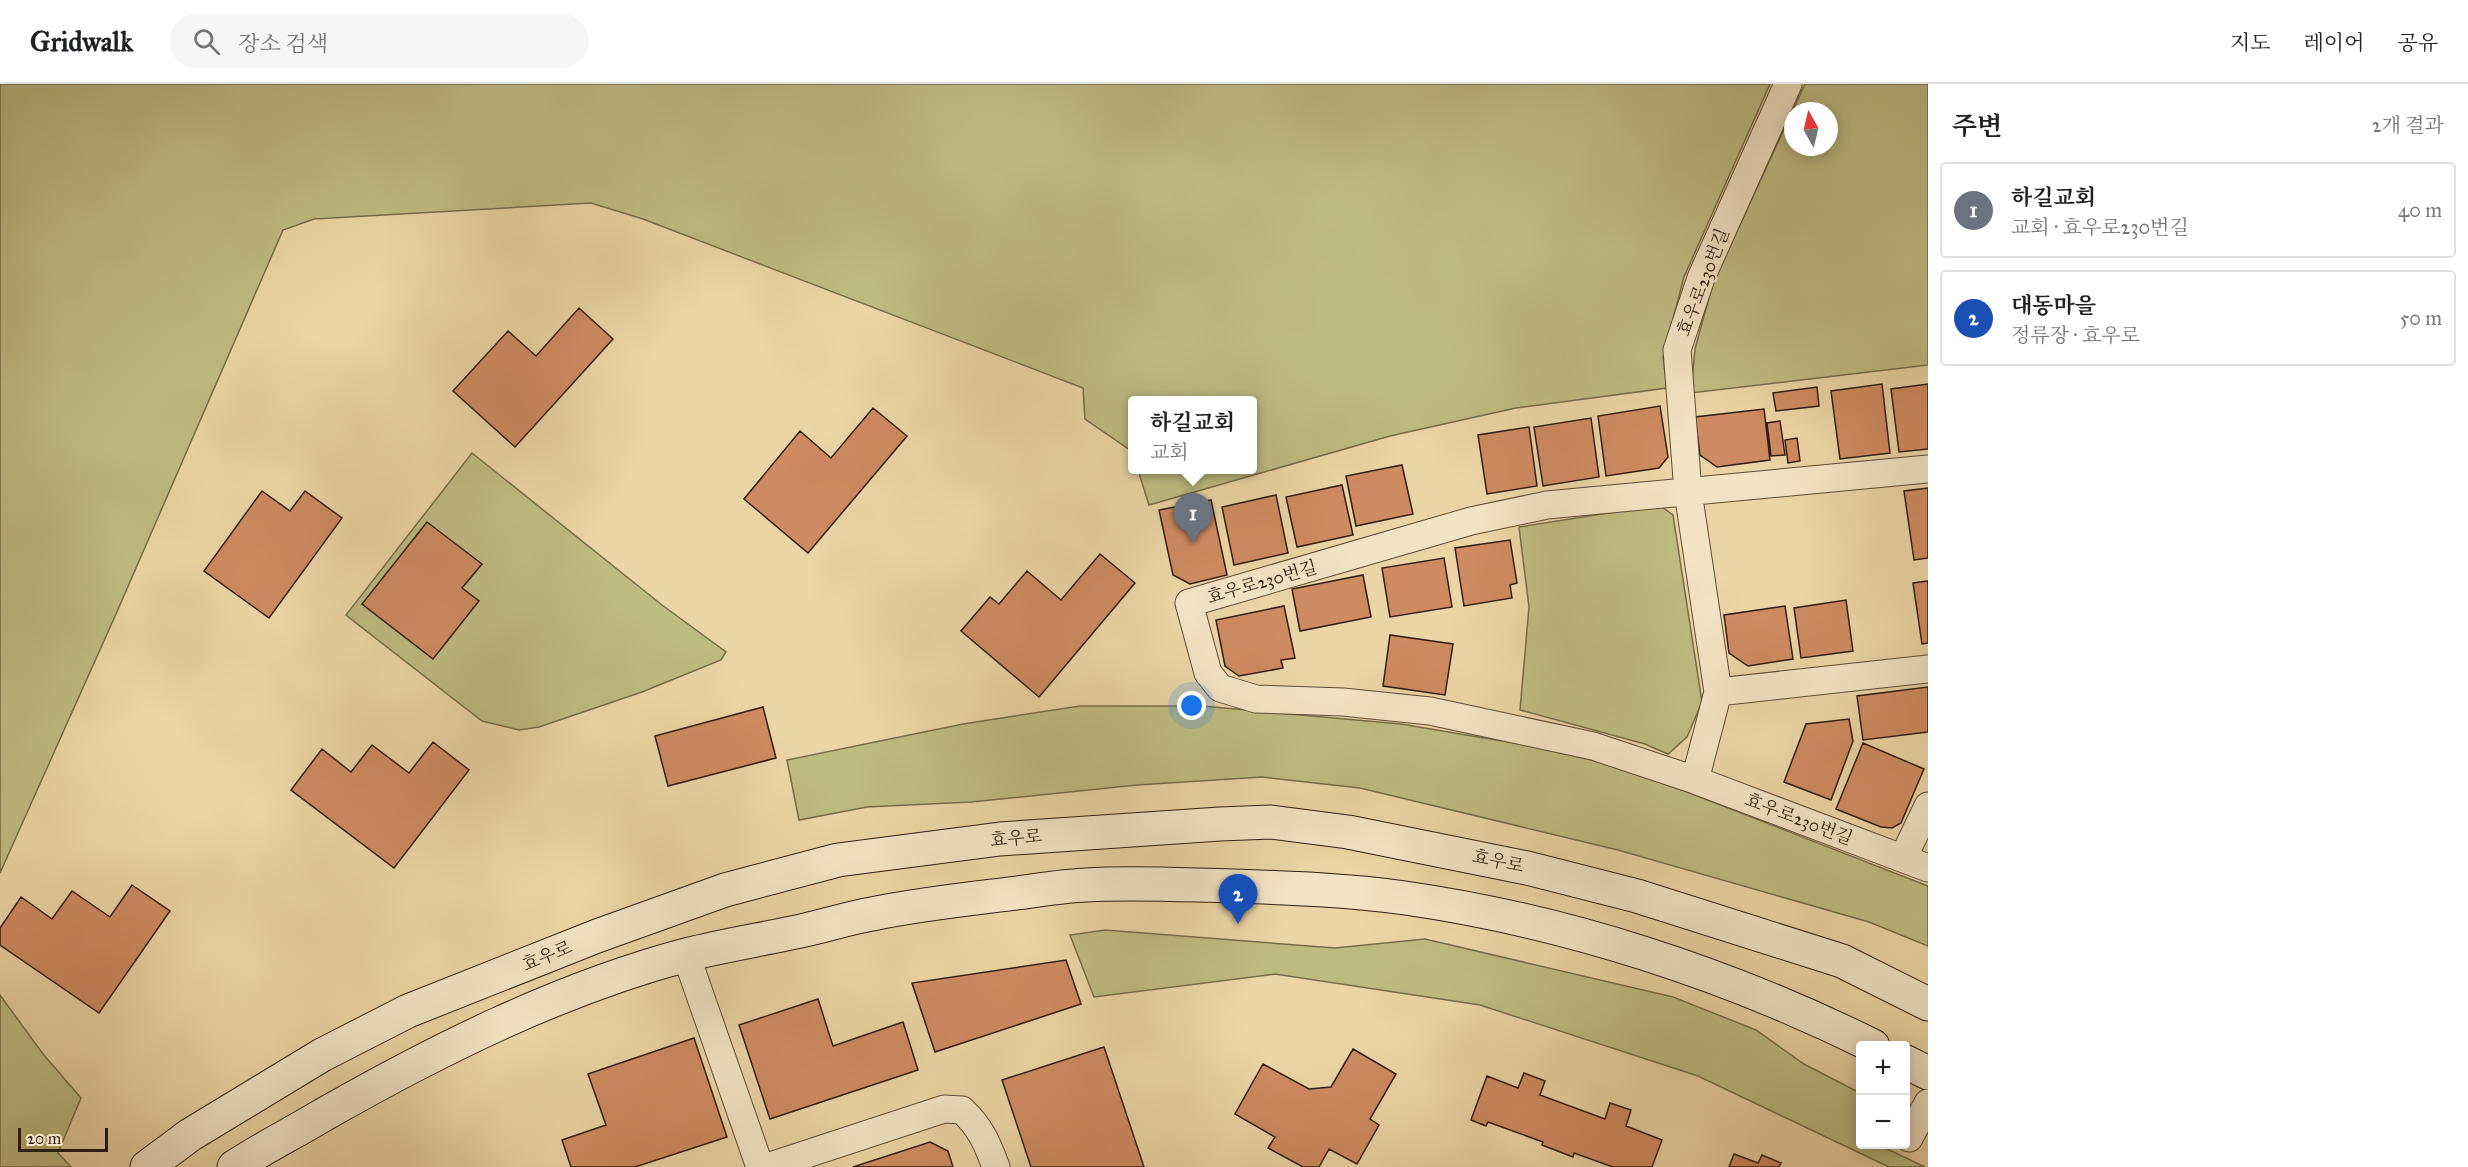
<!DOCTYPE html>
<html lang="ko">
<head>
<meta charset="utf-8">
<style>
  body { margin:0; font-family:"IM FELL Great Primer","Noto Serif KR",serif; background:#f6f6f6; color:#202124 }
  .controls { position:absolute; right:18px; bottom:18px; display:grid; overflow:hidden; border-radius:6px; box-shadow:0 3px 15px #0003 }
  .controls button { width:54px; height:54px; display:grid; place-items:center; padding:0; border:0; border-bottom:2px solid #e0e0e0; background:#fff; color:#202124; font:30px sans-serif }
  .compass { position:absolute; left:1784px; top:18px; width:54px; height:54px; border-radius:50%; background:#fff; box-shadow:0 3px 15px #0003; rotate:352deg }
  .scale { position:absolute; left:18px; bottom:15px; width:90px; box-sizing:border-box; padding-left:6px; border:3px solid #2f1d11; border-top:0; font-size:16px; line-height:21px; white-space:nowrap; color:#2f1d11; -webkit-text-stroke:4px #f2e3c4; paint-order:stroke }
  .you { position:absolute; left:1192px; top:622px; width:21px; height:21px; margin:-15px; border:4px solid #fff; border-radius:50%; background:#1a73e8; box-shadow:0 0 0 9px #1a73e833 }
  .badge { display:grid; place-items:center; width:39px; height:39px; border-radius:50%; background:#8f2418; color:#fff; font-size:20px; font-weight:700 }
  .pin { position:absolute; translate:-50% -50px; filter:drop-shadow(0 2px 3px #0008) }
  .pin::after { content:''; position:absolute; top:32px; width:21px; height:18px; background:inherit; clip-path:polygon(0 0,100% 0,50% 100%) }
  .popup { position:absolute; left:1128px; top:312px; width:129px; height:78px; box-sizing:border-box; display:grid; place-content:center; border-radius:6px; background:#fff; filter:drop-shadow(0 2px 4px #0005); font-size:20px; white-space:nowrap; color:#757577 }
  .popup b { font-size:22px; color:#202124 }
  .popup::after { content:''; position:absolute; left:50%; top:100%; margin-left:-12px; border:12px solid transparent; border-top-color:#fff }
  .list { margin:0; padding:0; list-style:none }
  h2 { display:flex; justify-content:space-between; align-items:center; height:78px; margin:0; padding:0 24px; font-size:26px }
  h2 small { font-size:20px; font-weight:400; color:#757577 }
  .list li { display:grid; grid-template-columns:39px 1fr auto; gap:18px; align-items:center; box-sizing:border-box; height:96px; margin:0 12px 12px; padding:0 12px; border:2px solid #e0e0e0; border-radius:6px }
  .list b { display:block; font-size:22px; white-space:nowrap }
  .list p { margin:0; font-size:20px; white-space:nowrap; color:#757577 }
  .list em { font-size:20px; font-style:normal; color:#757577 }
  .icon { flex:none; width:33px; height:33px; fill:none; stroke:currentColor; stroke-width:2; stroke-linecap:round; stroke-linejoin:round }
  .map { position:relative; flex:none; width:1928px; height:1083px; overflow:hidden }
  header { display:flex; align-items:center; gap:36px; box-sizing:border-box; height:84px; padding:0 30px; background:#fff; border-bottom:2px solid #e0e0e0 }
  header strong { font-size:28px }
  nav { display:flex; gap:33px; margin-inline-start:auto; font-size:21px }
  .search { width:420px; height:54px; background:#f6f6f6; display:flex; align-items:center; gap:15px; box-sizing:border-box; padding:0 21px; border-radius:33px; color:#757577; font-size:22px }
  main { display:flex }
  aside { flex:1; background:#fff }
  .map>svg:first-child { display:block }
  .green { fill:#bebb81; stroke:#766c49; stroke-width:1.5; fill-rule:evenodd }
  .building { fill:#ce8a60; stroke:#2f1d11; stroke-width:1.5 }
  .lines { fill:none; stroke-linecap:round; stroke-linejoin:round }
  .street-casing { stroke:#5e4b36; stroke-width:29 }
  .secondary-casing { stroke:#2f1d11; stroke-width:35 }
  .street { stroke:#f2e3c4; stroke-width:27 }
  .secondary { stroke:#f2e3c4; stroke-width:33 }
  .labels { text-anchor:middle; stroke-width:4.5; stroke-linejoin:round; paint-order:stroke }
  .street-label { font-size:18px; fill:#2f1d11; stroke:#f2e3c4 }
</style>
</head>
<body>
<header>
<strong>Gridwalk</strong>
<div class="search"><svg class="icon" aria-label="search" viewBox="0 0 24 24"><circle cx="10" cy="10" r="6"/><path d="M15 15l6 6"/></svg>장소 검색</div>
<nav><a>지도</a><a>레이어</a><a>공유</a></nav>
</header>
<main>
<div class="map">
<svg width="1928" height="1083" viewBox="0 0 1928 1083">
  <rect width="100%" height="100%" fill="#ebd4a5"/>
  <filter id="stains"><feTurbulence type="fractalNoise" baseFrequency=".00333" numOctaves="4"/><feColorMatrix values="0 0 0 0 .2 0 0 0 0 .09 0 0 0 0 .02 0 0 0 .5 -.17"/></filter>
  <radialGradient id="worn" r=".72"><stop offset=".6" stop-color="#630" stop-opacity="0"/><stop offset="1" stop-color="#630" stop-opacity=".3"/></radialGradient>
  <path class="green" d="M0 0H1770L1684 193 1663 273 1667 304 1516 324 1390 352 1149 421 1138 386H1253V316H1133V368L1085 335 1083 304 643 135 591 119 314 135 283 146 116 530 0 789Z
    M1805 0H1928V281L1691 309 1695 265 1713 199ZM1793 27H1829V63H1793Z
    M472 369 662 521 726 568 721 576 642 608 539 643 519 646 482 637 346 531Z
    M1659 421 1673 431 1702 618 1687 653 1668 670 1645 660 1520 626 1529 523 1519 443Z
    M1080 622H1202L1401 640 1538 663 1628 685 1928 802V862L1869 838 1618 766 1360 704 1262 693 1137 701 971 718 867 723 799 736 787 676 963 640Z
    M1105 846 1335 864 1425 855 1673 913 1756 946 1804 980 1860 1009V1060L1884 1061 1883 1063 1925 1083H1889L1698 992 1480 921 1275 890 1094 913 1070 851Z
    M0 911 43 970 81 1014 58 1069 71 1083H0Z"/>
  <path class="building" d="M579 224 613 255 515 363 453 307 508 247 536 272Z
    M1882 300 1890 369 1840 375 1831 307Z
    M1928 300V365L1899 368 1891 305Z
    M1817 303 1819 322 1776 327 1773 309Z
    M1660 322 1668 373 1659 384 1606 392 1598 332Z
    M873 324 907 352 808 469 744 415 800 347 831 374Z
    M1764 325 1770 376 1717 383 1700 371 1695 333Z
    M1591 334 1599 393 1543 402 1534 343Z
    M1780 337 1785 371 1771 372 1767 339Z
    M1529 343 1537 402 1487 410 1478 351Z
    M1797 354 1800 377 1788 379 1785 356Z
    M1402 381 1413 430 1356 442 1346 392Z
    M1342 401 1353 451 1297 463 1286 413Z
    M1928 404V474L1914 476 1904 407Z
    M262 407 290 427 305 407 342 434 269 534 204 487Z
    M1276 411 1288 469 1234 481 1222 423Z
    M1211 416 1227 491 1190 500 1173 491 1159 426Z
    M427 438 482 480 462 504 479 517 433 575 362 520Z
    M1510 456 1517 499 1510 501 1512 514 1464 522 1455 464Z
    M1100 470 1135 499 1039 613 961 547 990 513 999 520 1027 487 1061 516Z
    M1444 474 1452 523 1390 533 1382 484Z
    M1363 491 1371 533 1300 547 1292 505Z
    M1928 497V559L1922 560 1913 499Z
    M1846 516 1853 567 1801 574 1794 524Z
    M1284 522 1295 574 1281 576 1283 584 1239 592 1225 582 1216 536Z
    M1785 522 1793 575 1748 582 1729 569 1724 531Z
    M1390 551 1453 560 1445 611 1383 602Z
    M1928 603V648L1863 656 1857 612Z
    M763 623 776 674 668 702 655 652Z
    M1849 635 1853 657 1831 716 1784 698 1806 640Z
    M433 658 469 686 394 784 291 706 322 665 351 688 372 661 409 689Z
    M1863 659 1924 685 1901 739 1892 744 1881 743 1836 725Z
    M132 801 170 827 99 929 0 861V844L21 813 52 835 72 807 110 833Z
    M1066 876 1081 920 935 968 912 899Z
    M818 915 833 962 903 938 918 986 770 1035 739 941Z
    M694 954 727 1053 635 1083H571L562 1056 606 1041 588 990Z
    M1104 963 1144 1083H1031L1002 996Z
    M1353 965 1396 990 1370 1035 1379 1041 1357 1080 1329 1065 1319 1083H1303L1268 1064 1275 1053 1235 1030 1263 980 1309 1005 1331 1003Z
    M1524 989 1545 997 1540 1011 1605 1035 1610 1019 1631 1026 1626 1042 1662 1056 1652 1083H1613L1574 1069 1573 1073 1542 1061 1543 1058 1488 1038 1486 1042 1471 1036 1487 992 1518 1004Z
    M930 1058 948 1067 953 1083H853Z
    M1734 1070 1758 1079 1762 1071 1781 1079 1779 1083H1729Z"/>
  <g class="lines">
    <defs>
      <path id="street" d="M1928 385 1547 421 1471 437 1189 519 1208 589 1220 604 1256 615 1343 618 1430 627 1593 662 1695 696 1928 784
        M1718 608 1928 585
        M1695 696 1718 608 1688 408 1677 266 1701 194 1788 0
        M1903 774 1928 722
        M686 871 760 1083
        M1909 1054 1928 1019
        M767 1083 944 1025 962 1026C981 1044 987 1059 996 1083"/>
      <path id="secondary" d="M1906 978 1928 989
        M147 1083 190 1051 322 971 408 927 597 852 725 806 838 776 1000 755 1220 740 1271 738 1348 748 1527 784 1637 812 1842 877 1928 920
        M234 1083C263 1064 293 1049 323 1031 437 966 559 905 686 871 725 861 765 855 805 846 827 841 849 834 872 830 920 820 969 815 1017 809 1040 806 1063 802 1086 801 1134 798 1184 801 1233 802 1290 804 1348 806 1405 814 1566 837 1728 890 1873 962"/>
    </defs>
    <use href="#street" class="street-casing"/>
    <use href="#secondary" class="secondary-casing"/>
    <use href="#street" class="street"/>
    <use href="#secondary" class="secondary"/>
  </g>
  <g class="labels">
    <g class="street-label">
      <text transform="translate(1703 198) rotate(-69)" y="6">효우로230번길</text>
      <text transform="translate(1262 498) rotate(-16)" y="6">효우로230번길</text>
      <text transform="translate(1799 735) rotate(21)" y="6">효우로230번길</text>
      <text transform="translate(1016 754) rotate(-5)" y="6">효우로</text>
      <text transform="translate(1498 777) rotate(12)" y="6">효우로</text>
      <text transform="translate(547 872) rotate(-22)" y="6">효우로</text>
    </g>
  </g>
  <rect width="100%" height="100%" filter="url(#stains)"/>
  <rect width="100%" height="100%" fill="url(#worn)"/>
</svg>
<div class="controls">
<button>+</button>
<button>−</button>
</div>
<svg class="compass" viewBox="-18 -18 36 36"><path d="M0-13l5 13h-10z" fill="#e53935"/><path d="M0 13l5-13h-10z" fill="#757577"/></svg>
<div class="scale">20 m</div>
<div class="you"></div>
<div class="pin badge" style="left:1193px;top:459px;background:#6b7280">1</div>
<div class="popup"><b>하길교회</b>교회</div>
<div class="pin badge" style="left:1238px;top:840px;background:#1a4fb4">2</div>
</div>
<aside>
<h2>주변<small>2개 결과</small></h2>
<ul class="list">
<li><span class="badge" style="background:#6b7280">1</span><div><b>하길교회</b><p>교회 · 효우로230번길</p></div><em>40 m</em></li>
<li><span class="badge" style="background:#1a4fb4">2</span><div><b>대동마을</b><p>정류장 · 효우로</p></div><em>50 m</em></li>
</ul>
</aside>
</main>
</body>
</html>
